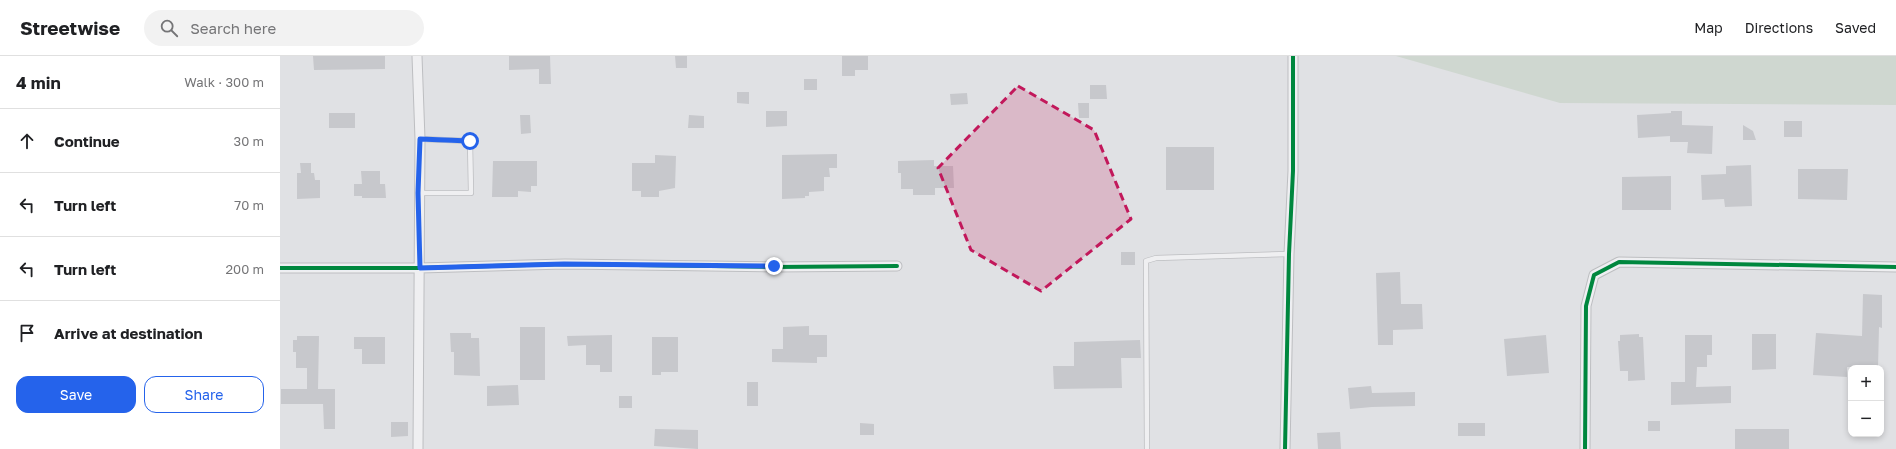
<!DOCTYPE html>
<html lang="en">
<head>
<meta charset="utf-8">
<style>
  body { margin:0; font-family:"Golos Text",sans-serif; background:#f2f2f2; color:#202124 }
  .controls { position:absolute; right:12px; bottom:12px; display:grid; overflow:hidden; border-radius:8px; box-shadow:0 2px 6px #0003 }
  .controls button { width:36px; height:36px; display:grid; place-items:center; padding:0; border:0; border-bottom:1px solid #e0e0e0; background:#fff; color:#202124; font:20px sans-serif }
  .stop { position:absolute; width:12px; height:12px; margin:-9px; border:3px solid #2563eb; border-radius:50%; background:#fff }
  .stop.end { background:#2563eb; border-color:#fff; box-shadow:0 1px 4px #0008 }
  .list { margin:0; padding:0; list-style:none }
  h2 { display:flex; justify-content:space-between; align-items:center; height:52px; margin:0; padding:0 16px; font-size:17px }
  h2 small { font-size:13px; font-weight:400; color:#757577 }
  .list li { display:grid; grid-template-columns:26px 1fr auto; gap:12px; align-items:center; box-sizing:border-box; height:64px; padding:0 16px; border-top:1px solid #e0e0e0 }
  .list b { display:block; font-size:15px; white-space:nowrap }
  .list em { font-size:13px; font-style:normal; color:#757577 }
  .actions { display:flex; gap:8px; padding:12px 16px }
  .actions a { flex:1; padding:9px 0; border:1px solid #2563eb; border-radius:12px; text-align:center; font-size:14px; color:#2563eb }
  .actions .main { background:#2563eb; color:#fff }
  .icon { flex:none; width:22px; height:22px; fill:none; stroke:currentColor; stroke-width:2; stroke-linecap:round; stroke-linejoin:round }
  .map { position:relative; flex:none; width:1616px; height:393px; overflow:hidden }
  header { display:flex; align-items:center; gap:24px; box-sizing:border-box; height:56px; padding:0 20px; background:#fff; border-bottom:1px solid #e0e0e0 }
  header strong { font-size:19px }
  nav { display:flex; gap:22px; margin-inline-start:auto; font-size:14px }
  .search { width:280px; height:36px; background:#f2f2f2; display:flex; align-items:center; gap:10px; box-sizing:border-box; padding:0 14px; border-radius:22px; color:#757577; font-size:15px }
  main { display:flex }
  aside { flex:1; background:#fff }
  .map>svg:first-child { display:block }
  .green { fill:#cfd7d0 }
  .building { fill:#c7c8cc }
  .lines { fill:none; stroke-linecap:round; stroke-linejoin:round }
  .service-casing { stroke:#bdbec1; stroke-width:6 }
  .minor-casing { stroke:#bdbec1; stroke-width:11 }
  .service { stroke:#efeff1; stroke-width:4.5 }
  .minor { stroke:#efeff1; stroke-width:9 }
  .cycleway-casing { stroke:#edeff4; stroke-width:6 }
  .cycleway { stroke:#00873e; stroke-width:4 }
  .route { stroke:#2563eb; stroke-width:5 }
  .marked { fill:#c2185b; fill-opacity:0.2; stroke:#c2185b; stroke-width:3; stroke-dasharray:8 5; stroke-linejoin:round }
</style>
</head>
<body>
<header>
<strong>Streetwise</strong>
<div class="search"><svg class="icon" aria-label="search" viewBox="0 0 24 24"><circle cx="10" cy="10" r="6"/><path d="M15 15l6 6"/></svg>Search here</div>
<nav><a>Map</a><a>Directions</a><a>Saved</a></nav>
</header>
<main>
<aside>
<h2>4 min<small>Walk · 300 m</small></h2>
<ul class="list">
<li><svg class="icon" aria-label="ahead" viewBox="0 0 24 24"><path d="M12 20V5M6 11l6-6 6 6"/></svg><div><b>Continue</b></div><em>30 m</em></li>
<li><svg class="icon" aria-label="left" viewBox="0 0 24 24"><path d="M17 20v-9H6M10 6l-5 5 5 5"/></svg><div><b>Turn left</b></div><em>70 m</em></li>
<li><svg class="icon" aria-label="left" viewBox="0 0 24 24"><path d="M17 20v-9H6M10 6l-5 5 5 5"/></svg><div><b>Turn left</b></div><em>200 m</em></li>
<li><svg class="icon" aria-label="arrive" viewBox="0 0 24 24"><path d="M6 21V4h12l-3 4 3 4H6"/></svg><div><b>Arrive at destination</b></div></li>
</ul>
<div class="actions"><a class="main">Save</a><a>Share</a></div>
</aside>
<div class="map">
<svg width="1616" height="393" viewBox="0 0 1616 393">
  <rect width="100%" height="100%" fill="#e0e1e4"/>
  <path class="green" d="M1116 0H1616V49L1280 47Z"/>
  <path class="building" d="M33 0H105V13L34 14Z
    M229 0H270L271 28H259V13L229 14Z
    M395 0H407V12H396Z
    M562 0H588V14H575V20H562Z
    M524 23H537V34H524Z
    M810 29H826L827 43H810Z
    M457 36H469V48L457 47Z
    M687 37 688 48 671 49 670 38Z
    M798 47H809V62H799Z
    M486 55H507V70L486 71Z
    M1391 55H1402V69L1433 70 1432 98 1407 97 1408 86H1390V80L1358 82 1357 59 1391 57Z
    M49 57H75V72H49Z
    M240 59H250L251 77 241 78Z
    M409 59 424 60V72H408Z
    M1504 65H1522V81H1504Z
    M1463 69 1473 75 1476 84H1463Z
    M886 91H934V134H886Z
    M557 98V112H549L550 121H544V135L529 136V140H525V142L502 143V99Z
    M375 99 396 100 395 132 379 135V141H361V135H352V107H375Z
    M654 104V110H673L674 132H655V139H633V133H621V117H618V105Z
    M213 105H257V130H251V136L238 135V141H212Z
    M20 107H31V117H34L35 124H40V142L17 143V117H21Z
    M1471 109 1472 150 1445 151 1444 143 1422 144 1421 119 1446 118V110Z
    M1518 113H1568L1567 144 1518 143Z
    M81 115H100V128H105L106 142H82V140H74V128H82Z
    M1391 120V154H1342V121Z
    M841 196H855V209H841Z
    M1120 216 1121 248H1142L1143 273 1113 274V289H1098L1096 217Z
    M1583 238 1602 239V272L1599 271 1598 312 1567 311V321L1533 319 1536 277 1582 280Z
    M529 270V279H547V301H537V307L492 306V293H503V271Z
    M240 271H265V324H240Z
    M170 277H191V282H199L200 320 174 319V296H171Z
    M1359 278V281H1363L1365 324 1348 325V315H1340L1338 285H1340V279Z
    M1472 278H1496V313L1472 314Z
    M332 279V316H320V309H306V289L288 290 287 280Z
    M1266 279 1269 317 1227 320 1224 283Z
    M1405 279H1432V299H1427V311H1417L1416 331 1451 330V347L1391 349V326H1405Z
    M17 280H39L38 333H55V373H44L43 348H1V333H27V312H16V296H13V284H17Z
    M74 281H105V308H82V293H74Z
    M372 281H398V316H381V319H372Z
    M860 284 861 302H841L842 332 774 333 773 310H794V286Z
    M467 326H478V350H467Z
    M238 329 239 349 207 350V330Z
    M1091 330 1092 337 1135 336V350L1092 351 1070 353 1068 332Z
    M339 340H352V352H339Z
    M1368 365H1380V375H1368Z
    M111 366H128V380L111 381Z
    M580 367 594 368V379H580Z
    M1178 367H1205V380H1178Z
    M375 373 418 374V393L374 390Z
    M1455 373H1509V393H1455Z
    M1060 376 1061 393H1038L1037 377Z"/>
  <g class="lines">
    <defs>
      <path id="service" d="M139 137H191L190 85 140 83
        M867 393 866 205 876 202 1009 198"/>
      <path id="minor" d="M137 0 140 83 138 393
        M0 212H140L285 208 494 211 617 210
        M1005 393 1009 198 1013 115V0
        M1305 393 1306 250 1314 219 1339 206 1616 211"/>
    </defs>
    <use href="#service" class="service-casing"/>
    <use href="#minor" class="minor-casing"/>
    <use href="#service" class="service"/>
    <use href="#minor" class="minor"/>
    <defs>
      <path id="cycleway" d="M0 212H140L285 208 494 211 617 210
        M1005 393 1009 198 1013 115V0
        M1305 393 1306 250 1314 219 1339 206 1616 211"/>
    </defs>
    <use href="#cycleway" class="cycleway-casing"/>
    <use href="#cycleway" class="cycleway"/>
  </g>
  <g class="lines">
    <path class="route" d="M190 85 140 83 138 137 140 212 284 208 494 210"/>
  </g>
  <path class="marked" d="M738 30 814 74 851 163 761 235 691 194 658 112Z"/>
</svg>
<div class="controls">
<button>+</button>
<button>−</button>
</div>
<div class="stop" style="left:190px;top:85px"></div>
<div class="stop end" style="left:494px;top:210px"></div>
</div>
</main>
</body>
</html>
